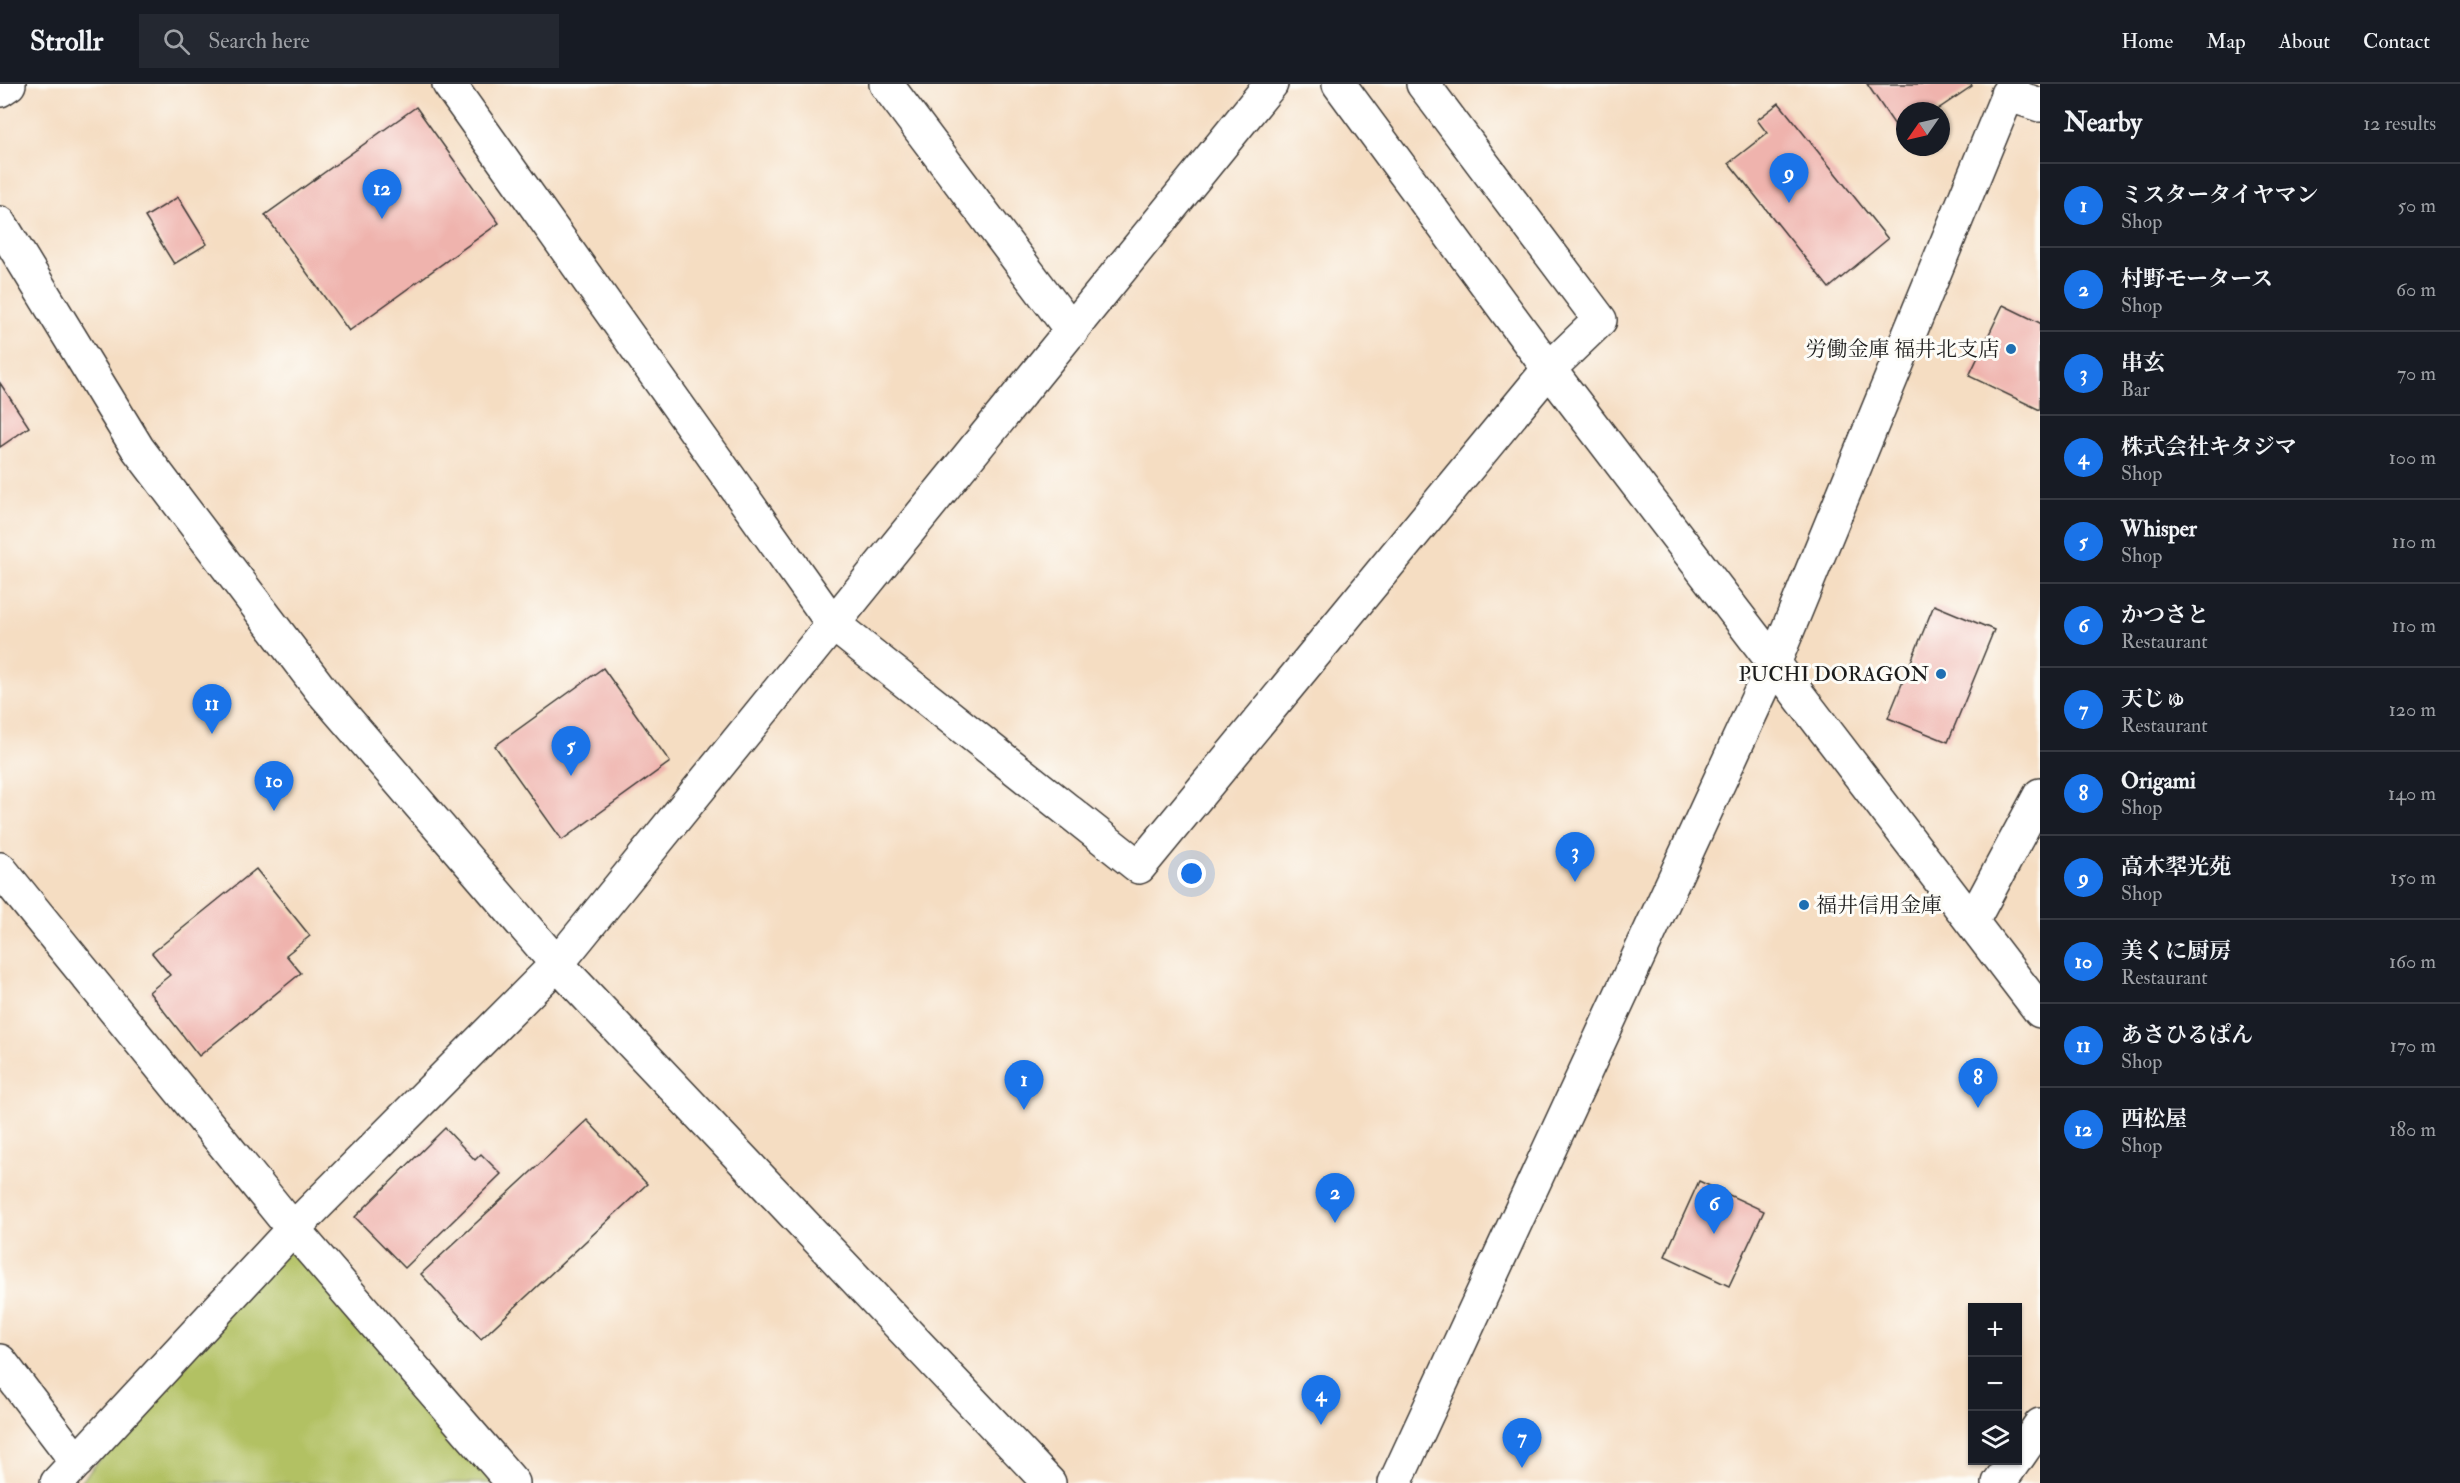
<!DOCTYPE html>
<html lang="en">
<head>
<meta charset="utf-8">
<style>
  body { margin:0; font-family:"IM FELL Double Pica","Noto Serif JP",serif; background:#242831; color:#f1f3f6 }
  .controls { position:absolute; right:18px; bottom:18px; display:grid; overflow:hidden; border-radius:0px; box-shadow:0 2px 4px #0004 }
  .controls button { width:54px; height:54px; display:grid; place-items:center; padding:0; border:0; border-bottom:2px solid #363941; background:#171b24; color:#f1f3f6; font:30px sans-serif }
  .compass { position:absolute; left:1896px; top:18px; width:54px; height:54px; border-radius:50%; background:#171b24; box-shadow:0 2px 4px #0004; rotate:236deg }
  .you { position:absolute; left:1192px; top:790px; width:21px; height:21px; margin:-15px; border:4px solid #fff; border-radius:50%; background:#1a73e8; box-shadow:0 0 0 9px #1a73e833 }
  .badge { display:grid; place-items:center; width:39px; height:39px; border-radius:50%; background:#1a73e8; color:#fff; font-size:20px; font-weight:700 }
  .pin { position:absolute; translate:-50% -50px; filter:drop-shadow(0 2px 3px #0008) }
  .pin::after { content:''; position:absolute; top:32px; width:21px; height:18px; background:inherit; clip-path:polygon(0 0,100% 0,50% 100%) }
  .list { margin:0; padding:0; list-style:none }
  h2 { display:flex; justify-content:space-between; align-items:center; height:78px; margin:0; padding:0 24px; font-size:26px }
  h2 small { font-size:20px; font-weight:400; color:#9ea1a6 }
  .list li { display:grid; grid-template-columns:39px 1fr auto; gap:18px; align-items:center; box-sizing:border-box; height:84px; padding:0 24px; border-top:2px solid #363941 }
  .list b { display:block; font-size:22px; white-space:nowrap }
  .list p { margin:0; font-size:20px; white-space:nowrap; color:#9ea1a6 }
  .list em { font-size:20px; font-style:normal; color:#9ea1a6 }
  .icon { flex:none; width:33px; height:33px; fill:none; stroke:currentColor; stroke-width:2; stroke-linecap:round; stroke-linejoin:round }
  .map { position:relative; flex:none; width:2040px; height:1399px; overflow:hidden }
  header { display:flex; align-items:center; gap:36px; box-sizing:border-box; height:84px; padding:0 30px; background:#171b24; border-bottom:2px solid #363941 }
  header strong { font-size:28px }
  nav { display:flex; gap:33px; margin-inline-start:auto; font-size:21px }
  .search { width:420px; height:54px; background:#242831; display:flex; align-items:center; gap:15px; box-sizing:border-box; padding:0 21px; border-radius:0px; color:#9ea1a6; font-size:22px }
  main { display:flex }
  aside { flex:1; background:#171b24 }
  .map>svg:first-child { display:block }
  .green { fill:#b2c164; stroke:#676e40; stroke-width:1.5 }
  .building { fill:#efb3ad }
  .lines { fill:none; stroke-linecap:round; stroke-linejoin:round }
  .minor-casing { stroke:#3d3935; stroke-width:36 }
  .minor { stroke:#fff; stroke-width:33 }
  .poi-dot { fill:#1f6fb2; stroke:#fdfcf7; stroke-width:2 }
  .labels { text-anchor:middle; stroke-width:6; stroke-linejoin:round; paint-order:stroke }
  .poi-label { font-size:21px; fill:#1c1c1c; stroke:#fdfcf7; text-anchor:end }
</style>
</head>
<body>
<header>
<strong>Strollr</strong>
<div class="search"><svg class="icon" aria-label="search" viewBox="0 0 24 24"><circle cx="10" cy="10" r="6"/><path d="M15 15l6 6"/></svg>Search here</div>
<nav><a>Home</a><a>Map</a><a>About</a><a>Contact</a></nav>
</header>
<main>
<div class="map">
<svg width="2040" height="1399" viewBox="0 0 2040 1399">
  <rect width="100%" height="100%" fill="#fdfcf7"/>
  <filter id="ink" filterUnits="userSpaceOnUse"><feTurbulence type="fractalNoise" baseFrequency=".0167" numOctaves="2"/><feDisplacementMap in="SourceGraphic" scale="12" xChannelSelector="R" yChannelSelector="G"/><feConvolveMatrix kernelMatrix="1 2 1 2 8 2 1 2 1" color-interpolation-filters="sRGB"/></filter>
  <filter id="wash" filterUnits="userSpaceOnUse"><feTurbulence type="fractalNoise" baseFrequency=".008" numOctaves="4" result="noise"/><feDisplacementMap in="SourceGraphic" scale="24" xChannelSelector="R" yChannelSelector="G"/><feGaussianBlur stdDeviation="1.35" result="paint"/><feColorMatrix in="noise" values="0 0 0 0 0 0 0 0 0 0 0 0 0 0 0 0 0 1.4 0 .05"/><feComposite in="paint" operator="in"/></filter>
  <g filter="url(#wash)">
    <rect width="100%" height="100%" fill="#f5ddc2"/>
    <path class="green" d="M293 1145 513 1399H80Z"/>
    <g id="blocks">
      <path class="building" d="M1867 0H1971L1972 2 1935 27H1905V47L1901 50Z
        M1779 19 1888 155 1829 204 1729 79 1767 49 1757 36Z
        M416 23 499 139 349 247 265 131Z
        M178 113 207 160 174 180 145 133Z
        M2003 221 2040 239V326L1969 292Z
        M0 299 29 343 0 363Z
        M1934 521 1994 546 1948 658 1888 634Z
        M603 584 670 678 562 756 495 662Z
        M256 785 310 852 286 871 301 889 199 972 149 908 170 891 152 869Z
        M587 1036 647 1100 481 1255 421 1190Z
        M445 1044 475 1076 481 1070 501 1090 405 1184 355 1133Z
        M1699 1097 1764 1127 1729 1202 1665 1172Z"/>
    </g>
  </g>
  <g filter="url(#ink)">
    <use href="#blocks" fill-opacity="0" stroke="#3d3935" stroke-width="1.5"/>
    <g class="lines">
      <defs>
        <path id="minor" d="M449 0 833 540 1139 783 1549 285 1600 236 1423 0
          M886 0 1072 247
          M1339 0 1549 285 2040 927
          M0 6 9 0
          M2007 10 2040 21
          M0 139 138 365 321 606 557 880 1049 1399
          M0 785 293 1145 513 1399
          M1973 836 2040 711
          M0 1277 77 1378
          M2018 1373 2040 1341
          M57 1399 293 1145 557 880 1271 0
          M1395 1399 1775 577 2012 0
          M1999 1399 2015 1376"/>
      </defs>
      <use href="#minor" class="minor-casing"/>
      <use href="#minor" class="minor"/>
    </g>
  </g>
  <g class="poi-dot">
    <circle cx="2011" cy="265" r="6"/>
    <circle cx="1941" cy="590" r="6"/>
    <circle cx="1804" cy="821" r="6"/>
  </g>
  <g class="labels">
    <g class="poi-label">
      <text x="1999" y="272">労働金庫 福井北支店</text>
      <text x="1929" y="597">PUCHI DORAGON</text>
      <text x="1816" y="828" text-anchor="start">福井信用金庫</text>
    </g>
  </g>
</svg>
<div class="controls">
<button>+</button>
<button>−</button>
<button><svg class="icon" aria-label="layers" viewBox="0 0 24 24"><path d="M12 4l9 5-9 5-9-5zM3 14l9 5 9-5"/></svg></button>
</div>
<svg class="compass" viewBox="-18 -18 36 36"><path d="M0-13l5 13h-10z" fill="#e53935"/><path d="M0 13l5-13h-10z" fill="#9ea1a6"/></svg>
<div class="you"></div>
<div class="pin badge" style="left:1024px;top:1026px">1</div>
<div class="pin badge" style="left:1335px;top:1139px">2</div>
<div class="pin badge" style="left:1575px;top:798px">3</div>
<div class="pin badge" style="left:1321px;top:1341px">4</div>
<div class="pin badge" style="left:571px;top:692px">5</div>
<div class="pin badge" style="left:1714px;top:1150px">6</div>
<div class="pin badge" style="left:1522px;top:1384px">7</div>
<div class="pin badge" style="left:1978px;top:1024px">8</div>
<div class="pin badge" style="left:1789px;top:119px">9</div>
<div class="pin badge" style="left:274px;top:727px">10</div>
<div class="pin badge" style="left:212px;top:650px">11</div>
<div class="pin badge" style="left:382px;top:135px">12</div>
</div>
<aside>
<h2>Nearby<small>12 results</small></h2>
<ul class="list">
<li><span class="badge">1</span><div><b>ミスタータイヤマン</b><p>Shop</p></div><em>50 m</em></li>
<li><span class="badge">2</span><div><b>村野モータース</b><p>Shop</p></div><em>60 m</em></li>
<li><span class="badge">3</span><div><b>串玄</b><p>Bar</p></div><em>70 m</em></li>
<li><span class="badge">4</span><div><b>株式会社キタジマ</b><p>Shop</p></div><em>100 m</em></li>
<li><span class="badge">5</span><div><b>Whisper</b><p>Shop</p></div><em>110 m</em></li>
<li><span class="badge">6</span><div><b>かつさと</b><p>Restaurant</p></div><em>110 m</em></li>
<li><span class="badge">7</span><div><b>天じゅ</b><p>Restaurant</p></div><em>120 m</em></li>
<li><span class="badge">8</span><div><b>Origami</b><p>Shop</p></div><em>140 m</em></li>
<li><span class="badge">9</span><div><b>高木翆光苑</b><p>Shop</p></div><em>150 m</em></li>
<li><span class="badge">10</span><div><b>美くに厨房</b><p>Restaurant</p></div><em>160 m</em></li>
<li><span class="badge">11</span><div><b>あさひるぱん</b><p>Shop</p></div><em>170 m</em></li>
<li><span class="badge">12</span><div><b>西松屋</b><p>Shop</p></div><em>180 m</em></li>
</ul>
</aside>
</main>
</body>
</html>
